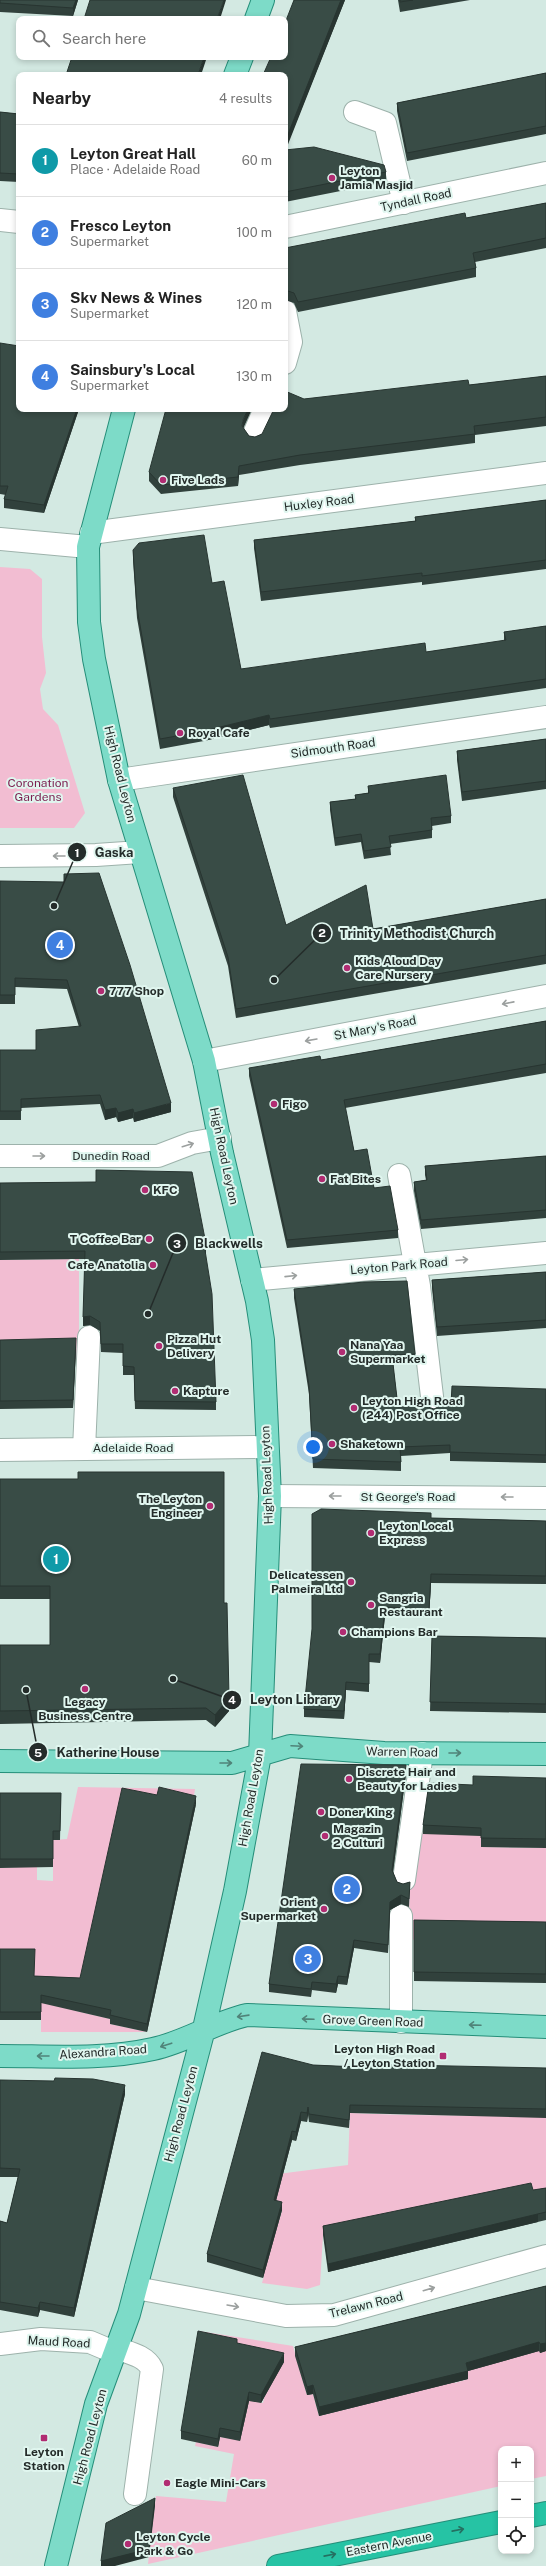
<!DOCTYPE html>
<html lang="en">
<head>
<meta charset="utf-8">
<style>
  body { margin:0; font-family:"Public Sans",sans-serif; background:#f6f6f6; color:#222 }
  .controls { position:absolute; right:12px; bottom:12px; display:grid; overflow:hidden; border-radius:8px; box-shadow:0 2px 6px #0003 }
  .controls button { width:36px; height:36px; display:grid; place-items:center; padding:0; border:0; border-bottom:1px solid #e0e0e0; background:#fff; color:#222; font:20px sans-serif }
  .you { position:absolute; left:313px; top:1447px; width:14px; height:14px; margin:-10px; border:3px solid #fff; border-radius:50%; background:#1a73e8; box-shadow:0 0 0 6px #1a73e833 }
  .badge { display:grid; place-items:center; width:26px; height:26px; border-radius:50%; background:#b12c72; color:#fff; font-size:13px; font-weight:700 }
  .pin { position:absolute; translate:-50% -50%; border:2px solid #fff; box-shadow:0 1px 4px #0006 }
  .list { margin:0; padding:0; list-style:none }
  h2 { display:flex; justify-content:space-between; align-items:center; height:52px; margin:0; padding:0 16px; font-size:17px }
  h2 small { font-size:13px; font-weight:400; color:#767676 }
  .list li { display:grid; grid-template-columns:26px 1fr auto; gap:12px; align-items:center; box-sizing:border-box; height:72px; padding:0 16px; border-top:1px solid #e0e0e0 }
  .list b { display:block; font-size:15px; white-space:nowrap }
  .list p { margin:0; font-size:13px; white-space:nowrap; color:#767676 }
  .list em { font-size:13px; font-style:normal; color:#767676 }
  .icon { flex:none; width:22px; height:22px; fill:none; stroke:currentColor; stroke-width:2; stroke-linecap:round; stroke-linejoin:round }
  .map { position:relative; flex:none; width:546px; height:2566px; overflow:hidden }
  .search { position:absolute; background:#fff; box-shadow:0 2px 6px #0003; left:16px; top:16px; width:272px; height:44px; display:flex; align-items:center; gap:10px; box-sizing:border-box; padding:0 14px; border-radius:8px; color:#767676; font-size:15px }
  .panel { position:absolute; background:#fff; box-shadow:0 2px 6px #0003; left:16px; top:72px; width:272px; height:340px; border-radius:8px }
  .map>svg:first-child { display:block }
  .green { fill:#f2bdd2 }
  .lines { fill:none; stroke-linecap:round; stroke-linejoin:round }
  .minor-casing { stroke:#9db2ab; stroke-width:24 }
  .major-casing { stroke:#258e79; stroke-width:24 }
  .highway-casing { stroke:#258e79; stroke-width:24 }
  .minor { stroke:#fff; stroke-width:22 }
  .major { stroke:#7ddbc8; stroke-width:22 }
  .highway { stroke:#26c3a4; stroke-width:22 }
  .wall { fill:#31413c }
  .shaded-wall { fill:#283531 }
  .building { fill:#394c46; stroke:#283531 }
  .oneway { stroke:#9ca09f }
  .oneway2 { stroke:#508479 }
  .oneway3 { stroke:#257061 }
  .poi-dot { fill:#b12c72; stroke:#e0f6ef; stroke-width:1.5 }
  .labels { text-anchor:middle; stroke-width:4; stroke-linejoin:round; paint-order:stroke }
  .poi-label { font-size:12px; font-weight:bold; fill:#242c2a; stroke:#e0f6ef; text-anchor:start }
  .street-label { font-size:12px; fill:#242c2a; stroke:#e0f6ef }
  .park-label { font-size:12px; fill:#7c1f50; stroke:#e0f6ef }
  .leader { fill:none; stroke:#242c2a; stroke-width:1.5 }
  .callout-dot { fill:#242c2a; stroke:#e0f6ef; stroke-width:1.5 }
  .mark-label { font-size:12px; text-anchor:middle; font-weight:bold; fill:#fff }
  .callout-label { font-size:13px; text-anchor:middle; font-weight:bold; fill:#242c2a; stroke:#e0f6ef; stroke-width:4; stroke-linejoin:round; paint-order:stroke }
</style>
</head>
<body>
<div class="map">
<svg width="546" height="2566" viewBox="0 0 546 2566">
  <rect width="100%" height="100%" fill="#d3e9e2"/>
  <path class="green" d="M0 567 30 569 42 579V637L46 673 40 689 43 709 58 725 85 813 74 828H0Z
    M79 1259V1359H58L0 1350V1260Z
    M78 1787 195 1789 193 1803 76 2011 111 2019 110 2024 147 2032H41V1985L0 1958V1868L37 1866V1880L53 1881V1840L67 1839Z
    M482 1822 481 1847 546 1848V1931L408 1940 410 1885 419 1825 431 1827Z
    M350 2113C416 2116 481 2115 546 2117V2196L323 2235 320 2285 307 2289 262 2283 264 2276 262 2275 282 2211 261 2205 278 2174 348 2165Z
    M199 2331 293 2346 307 2395 313 2394 319 2416 397 2396 448 2358 455 2383 468 2379 461 2354 508 2342 546 2351V2476L531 2479V2449H501V2486L148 2564 156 2496 226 2502 234 2454 195 2446 196 2442 218 2447 220 2437 240 2440 247 2409 227 2396 263 2403 268 2378 198 2339Z"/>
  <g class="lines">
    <defs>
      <path id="minor" d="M355 112 385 123 404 203
        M0 220 19 222
        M285 227 546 173
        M285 311 291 342 285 363
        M254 434 265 409
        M91 533 546 473
        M0 539 88 547
        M119 780 546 717
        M0 856 96 855 140 852
        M204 1061 546 996
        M0 1156H158L192 1143 220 1138
        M399 1175 419 1286 433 1405
        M252 1280 546 1253
        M84 1449 89 1337
        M0 1450 267 1447
        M270 1496 546 1498
        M404 1880 422 1753
        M401 2022V1916
        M136 2288 286 2316 334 2315 546 2256
        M0 2344 41 2339 90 2342 116 2353
        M118 2349C130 2353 146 2356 152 2369L135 2494"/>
      <path id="major" d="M256 19 263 0
        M235 75 242 57
        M0 1761 232 1763 290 1746 384 1753 546 1754
        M0 2056C50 2056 104 2060 153 2049 186 2042 215 2022 247 2015L546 2027
        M56 2566 96 2404 129 2314 203 2033 235 1891 260 1755 270 1496 263 1340 257 1301 222 1153 204 1061 119 780 94 659 89 622 88 547 124 409"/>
      <path id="highway" d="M531 2516 546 2513
        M278 2566 501 2522"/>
    </defs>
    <use href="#minor" class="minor-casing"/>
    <use href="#major" class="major-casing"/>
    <use href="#highway" class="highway-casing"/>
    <use href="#minor" class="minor"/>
    <use href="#major" class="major"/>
    <use href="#highway" class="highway"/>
  </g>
  <path class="wall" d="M0 0H78L73 16 0 12Z
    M294 0H345L285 150 386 172V182L285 202V75Z
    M398 0H470L400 12Z
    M546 73V134L407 161 397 111V103Z
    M0 112 19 114V182L0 181Z
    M546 203V248L475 262 476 268V277L298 312 294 303 285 300V248L466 218Z
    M0 343 19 409H79L44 513 4 508V499L6 495 0 494Z
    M546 376V426L475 435V443L300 465 239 475 238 486 161 494 149 481V472L243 428 249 436 255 437 262 434 304 399 469 385Z
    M546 500V569L422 585V582L261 601 254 548V540L415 521V517Z
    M133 550 212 583 241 669 426 652 504 641V632L546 626V688L270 728 269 725 204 741 160 749 137 618 133 560Z
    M546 739V789L462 801 457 760V751Z
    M368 786 451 816V823L432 826V838L390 844 391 855 364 859 361 842 335 846 330 810V802L355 799V795L368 793Z
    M173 788 286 925 373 929 546 899V964L236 1018 228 966 173 797Z
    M0 881 171 1112 134 1122 133 1118 118 1122 116 1117 105 1120 100 1104 21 1108V1120H0V1050H36L79 1027 67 989 15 987V1004H0Z
    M546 1021V1073L345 1108 354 1151 398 1230V1238L287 1248 249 1076V1068L321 1060Z
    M546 1156V1218L421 1229 414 1191V1182L426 1180 425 1175V1166Z
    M0 1183 206 1244V1253H205L216 1402V1410L135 1409 134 1375H123V1353L101 1352 100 1331 90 1325 83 1326 85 1259 0 1260Z
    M546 1272V1328L437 1336 432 1288V1280Z
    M294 1289 415 1354V1362L393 1364 398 1407 434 1409 451 1404 546 1389V1463L450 1461V1453L401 1456V1471L313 1468 309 1394 294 1298Z
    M0 1340 76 1347 73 1408 0 1409Z
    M0 1479 224 1603 229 1711 215 1727 206 1720 0 1724V1645H50V1599H0Z
    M431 1518 546 1521V1584L431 1583 429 1617 385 1616 380 1663 369 1662V1692L346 1690 344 1719 304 1717V1709Z
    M432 1636 546 1638V1713L430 1711Z
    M406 1774 393 1872 397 1882 403 1884 410 1882 409 1907 401 1904 390 1910 388 1953 354 1948 347 1985 338 1984 336 1993 312 1990 311 1997 269 1992V1984Z
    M546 1778V1848L481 1847V1836L423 1834V1825L473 1785Z
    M0 1793H61L60 1840H53V1867L0 1868Z
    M196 1804 147 2032 110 2024V2019L41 2003V2020H0V1949L34 1976 80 1978Z
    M414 1920 546 1922V1983L414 1981Z
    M313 2065 358 2067 546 2068V2118L350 2113 349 2128 309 2122 308 2115 307 2122 301 2121 296 2141 292 2140 276 2201 282 2210 263 2278 207 2262V2254Z
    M0 2080 125 2094 74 2317 40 2310 38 2317 0 2310V2221L7 2223 18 2177H0Z
    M546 2188V2220L328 2272 323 2235V2226Z
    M546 2286V2351L540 2353 539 2351 468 2371V2379L319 2416 313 2394 307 2395 295 2356V2347Z
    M237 2343 284 2362 261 2403 249 2401 240 2441 220 2437 218 2447 181 2439V2431Z"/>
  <path class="shaded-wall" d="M76 0H78L73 16V8Z
    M224 0H226L220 19H217Z
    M341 0H345L285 152V142Z
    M204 57H207L201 75H198Z
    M77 409H79L44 513V505Z
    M248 409H252L243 429 242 426 243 420Z
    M239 466V475L238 486V477Z
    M269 715V725L204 741V731Z
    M171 1103V1112L134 1122V1113Z
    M116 1108V1117L105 1120V1110Z
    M133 1109V1118L118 1122V1113Z
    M90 1316V1325L83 1326V1317Z
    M76 1338V1347L73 1408V1400Z
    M431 1574V1583L429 1617V1609Z
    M385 1607V1616L380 1663V1654Z
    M346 1682V1690L344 1719V1711Z
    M229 1698V1711L215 1727V1715Z
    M406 1765V1774L392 1879V1870Z
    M196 1796V1804L147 2032V2024Z
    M401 1895V1904L390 1910 388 1953 390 1902Z
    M354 1940V1948L347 1985V1977Z
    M338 1976V1984L336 1993V1984Z
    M125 2085V2094L74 2317V2308Z
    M308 2107V2115L307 2122V2113Z
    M301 2112V2121L296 2141V2132Z
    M292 2131V2140L274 2208V2200Z
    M282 2202V2210L263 2278V2270Z
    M538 2214V2222L328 2272V2264Z
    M40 2302V2310L38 2317V2308Z
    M539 2342V2351L468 2371V2379L319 2416V2407L466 2363Z
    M546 2343V2351L540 2353V2344Z
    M284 2353V2362L261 2403V2395Z
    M313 2385V2394L307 2395V2387Z
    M249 2392V2401L240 2441V2432Z
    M220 2428V2437L218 2447V2439Z
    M155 2498V2506L149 2557 115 2566H101V2561Z"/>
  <path class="building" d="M0 0H76L73 8 0 3Z
    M90 0H224L217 19H84Z
    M294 0H341L285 142V75H263L271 57H285V23Z
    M400 0H413L400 2Z
    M72 57H204L198 75H66Z
    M546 73V126L407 153 397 103Z
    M0 112 19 114V174L0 173Z
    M314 147 384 165 386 172 285 192V150Z
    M546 203V238L473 253 476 268 298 302 294 293 285 290V248L465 213 466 218Z
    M0 343 19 346V409H77L44 505 4 499 8 486H0Z
    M546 376V417L474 426 475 434 300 455 239 466 238 477 161 485 149 472 166 409H248L243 420 242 426 249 436 255 437 262 434 274 409H285V391L304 399 468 380 469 385Z
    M546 500V560L422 576V573L261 592 254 540 416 521 415 517Z
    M204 535 212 583 224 581 241 669 425 643 426 652 506 640 504 632 546 626V679L270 719 269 715 204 731 160 739 137 608 133 550 139 543Z
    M546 739V781L462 792 457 751Z
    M243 775 286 925 366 885 373 929 546 899V955L236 1009 228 957 173 788Z
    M446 775 451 816 431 818 432 830 389 836 391 847 364 851 361 834 335 838 330 802 356 799 355 795 369 793 368 786Z
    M99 873 130 965 171 1103 134 1113 133 1109 118 1113 116 1108 105 1110 100 1095 21 1099V1111H0V1050H36V1030L81 1026 67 980 15 978V995H0V881L64 882V874Z
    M546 1021V1064L344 1100 354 1151 367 1149 374 1188 390 1186 398 1230 287 1240 249 1068 320 1056 321 1060Z
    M546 1156V1210L421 1220 414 1182 427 1180 425 1166Z
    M96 1170 192 1172 206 1244H204L212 1294 216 1402 135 1401 134 1367 123 1366V1344H101L100 1322 90 1316 83 1317 85 1251 0 1252V1183L96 1182Z
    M546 1272V1320L437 1327 432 1280Z
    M407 1281 415 1354 392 1355 398 1407 425 1406 434 1409 442 1405 451 1404 452 1386 546 1389V1455L450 1452V1445L400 1447 401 1462 313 1459 309 1386 294 1289 364 1282Z
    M76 1338 73 1400 0 1401V1340Z
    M78 1472H224V1603H227L229 1698 215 1715 206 1708 0 1711V1645H50V1586H0V1479H78Z
    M321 1509 431 1513V1518L546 1521V1576L431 1574 429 1609 385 1607 380 1654H369V1684L346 1682 344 1711 304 1709 312 1629V1514Z
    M432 1636 546 1638V1704L430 1702Z
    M301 1764 406 1765 392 1870 397 1882 403 1884 410 1882 409 1899 401 1895 390 1902 388 1945 354 1940 347 1977 338 1976 336 1984 312 1982 311 1989 269 1984Z
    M473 1776 546 1778V1839L481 1838V1828L423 1825 429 1783 473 1785Z
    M159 1787 196 1796 147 2024 110 2015 111 2010 41 1995V2012H0V1949H35L34 1976 80 1978 122 1788 157 1795Z
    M0 1793H61L60 1831H53V1859H0Z
    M414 1920 546 1922V1974L414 1972Z
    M262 2052 313 2065 358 2067V2064L546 2068V2109L350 2105 349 2120 309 2114 308 2107 307 2113 301 2112 296 2132 292 2131 274 2200 282 2202 263 2270 207 2254Z
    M55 2078 93 2079 125 2085 74 2308 40 2302 38 2308 0 2302V2221L7 2223 20 2169 0 2168V2080L54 2081Z
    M531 2183 533 2190 546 2188V2212L328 2264 323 2226Z
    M546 2286V2343L540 2344 539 2342 466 2363 468 2371 319 2407 313 2385 307 2387 295 2347Z
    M198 2331 237 2339V2343L284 2353 261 2395 249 2392 240 2432 220 2428 218 2439 181 2431Z
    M155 2498 149 2549 101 2561 106 2523Z"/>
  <defs><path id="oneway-shaft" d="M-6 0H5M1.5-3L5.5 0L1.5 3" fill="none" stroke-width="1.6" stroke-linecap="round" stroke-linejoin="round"/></defs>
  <g class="oneway">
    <use href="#oneway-shaft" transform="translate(59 856) rotate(180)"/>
    <use href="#oneway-shaft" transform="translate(508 1003) rotate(169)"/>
    <use href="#oneway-shaft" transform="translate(311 1040) rotate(170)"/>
    <use href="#oneway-shaft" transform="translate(188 1145) rotate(-17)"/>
    <use href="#oneway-shaft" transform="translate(39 1156)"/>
    <use href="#oneway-shaft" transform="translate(462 1260) rotate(-5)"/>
    <use href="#oneway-shaft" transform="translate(291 1276) rotate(-6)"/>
    <use href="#oneway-shaft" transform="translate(335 1496) rotate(-180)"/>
    <use href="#oneway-shaft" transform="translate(507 1497) rotate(-180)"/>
    <use href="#oneway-shaft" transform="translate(429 2289) rotate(-16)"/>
    <use href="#oneway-shaft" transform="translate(233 2306) rotate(10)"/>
  </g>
  <g class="oneway2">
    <use href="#oneway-shaft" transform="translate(297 1746) rotate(3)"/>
    <use href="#oneway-shaft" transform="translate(455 1753)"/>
    <use href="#oneway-shaft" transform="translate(226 1763)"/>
    <use href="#oneway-shaft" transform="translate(243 2016) rotate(172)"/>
    <use href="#oneway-shaft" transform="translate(308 2019) rotate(-178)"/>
    <use href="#oneway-shaft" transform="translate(475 2025) rotate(-178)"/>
    <use href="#oneway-shaft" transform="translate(166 2045) rotate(162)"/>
    <use href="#oneway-shaft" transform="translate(43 2056) rotate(180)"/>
  </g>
  <g class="oneway3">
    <use href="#oneway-shaft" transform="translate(458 2530) rotate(-11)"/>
    <use href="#oneway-shaft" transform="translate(330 2555) rotate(-11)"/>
  </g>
  <g class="poi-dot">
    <circle cx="332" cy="178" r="4"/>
    <circle cx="163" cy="480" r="4"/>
    <circle cx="180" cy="733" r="4"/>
    <circle cx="347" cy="968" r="4"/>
    <circle cx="101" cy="991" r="4"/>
    <circle cx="274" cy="1104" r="4"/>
    <circle cx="322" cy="1179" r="4"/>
    <circle cx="145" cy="1190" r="4"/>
    <circle cx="149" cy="1239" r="4"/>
    <circle cx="153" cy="1265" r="4"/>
    <circle cx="159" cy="1346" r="4"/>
    <circle cx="342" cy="1352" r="4"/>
    <circle cx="175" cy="1391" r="4"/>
    <circle cx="354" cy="1408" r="4"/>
    <circle cx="332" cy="1444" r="4"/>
    <circle cx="210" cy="1506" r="4"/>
    <circle cx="371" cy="1533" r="4"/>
    <circle cx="351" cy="1582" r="4"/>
    <circle cx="371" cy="1605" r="4"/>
    <circle cx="343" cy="1632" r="4"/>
    <circle cx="85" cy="1689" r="4"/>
    <circle cx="349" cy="1779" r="4"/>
    <circle cx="321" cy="1812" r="4"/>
    <circle cx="325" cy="1836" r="4"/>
    <circle cx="324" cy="1909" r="4"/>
    <rect x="439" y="2052" width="8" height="8" rx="2"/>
    <rect x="40" y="2434" width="8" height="8" rx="2"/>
    <circle cx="167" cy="2483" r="4"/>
    <circle cx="128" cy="2544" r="4"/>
  </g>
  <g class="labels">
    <g class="poi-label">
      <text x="340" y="175">Leyton<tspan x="340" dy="14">Jamia Masjid</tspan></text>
      <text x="171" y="484">Five Lads</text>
      <text x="188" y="737">Royal Cafe</text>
      <text x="355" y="965">Kids Aloud Day<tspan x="355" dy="14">Care Nursery</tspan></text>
      <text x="109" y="995">777 Shop</text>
      <text x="282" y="1108">Figo</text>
      <text x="330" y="1183">Fat Bites</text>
      <text x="153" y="1194">KFC</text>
      <text x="141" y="1243" text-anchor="end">T Coffee Bar</text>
      <text x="145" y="1269" text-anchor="end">Cafe Anatolia</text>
      <text x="167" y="1343">Pizza Hut<tspan x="167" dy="14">Delivery</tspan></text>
      <text x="350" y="1349">Nana Yaa<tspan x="350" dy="14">Supermarket</tspan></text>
      <text x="183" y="1395">Kapture</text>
      <text x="362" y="1405">Leyton High Road<tspan x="362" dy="14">(244) Post Office</tspan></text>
      <text x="340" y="1448">Shaketown</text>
      <text x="202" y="1503" text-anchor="end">The Leyton<tspan x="202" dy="14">Engineer</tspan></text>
      <text x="379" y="1530">Leyton Local<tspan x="379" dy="14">Express</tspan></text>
      <text x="343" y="1579" text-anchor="end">Delicatessen<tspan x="343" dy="14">Palmeira Ltd</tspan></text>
      <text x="379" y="1602">Sangria<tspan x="379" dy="14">Restaurant</tspan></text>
      <text x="351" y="1636">Champions Bar</text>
      <text x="85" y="1706" text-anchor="middle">Legacy<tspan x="85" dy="14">Business Centre</tspan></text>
      <text x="357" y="1776">Discrete Hair and<tspan x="357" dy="14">Beauty for Ladies</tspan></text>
      <text x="329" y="1816">Doner King</text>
      <text x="333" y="1833">Magazin<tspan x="333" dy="14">2 Culturi</tspan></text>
      <text x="316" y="1906" text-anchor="end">Orient<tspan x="316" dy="14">Supermarket</tspan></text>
      <text x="435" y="2053" text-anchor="end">Leyton High Road<tspan x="435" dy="14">/ Leyton Station</tspan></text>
      <text x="44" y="2456" text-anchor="middle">Leyton<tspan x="44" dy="14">Station</tspan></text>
      <text x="175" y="2487">Eagle Mini-Cars</text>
      <text x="136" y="2541">Leyton Cycle<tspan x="136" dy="14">Park &amp; Go</tspan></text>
    </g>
    <g class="street-label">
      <text transform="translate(416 200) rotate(-12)" y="4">Tyndall Road</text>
      <text transform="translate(319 503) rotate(-7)" y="4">Huxley Road</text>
      <text transform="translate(333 748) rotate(-8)" y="4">Sidmouth Road</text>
      <text transform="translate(120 774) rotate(76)" y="4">High Road Leyton</text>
      <text transform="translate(375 1028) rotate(-11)" y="4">St Mary's Road</text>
      <text x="111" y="1160">Dunedin Road</text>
      <text transform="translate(224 1156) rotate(78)" y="4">High Road Leyton</text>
      <text transform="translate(399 1266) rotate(-5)" y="4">Leyton Park Road</text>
      <text x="133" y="1452">Adelaide Road</text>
      <text transform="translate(267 1475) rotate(-92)" y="4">High Road Leyton</text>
      <text x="408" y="1501">St George's Road</text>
      <text transform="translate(402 1752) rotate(1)" y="4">Warren Road</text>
      <text transform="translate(251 1798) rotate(-80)" y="4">High Road Leyton</text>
      <text transform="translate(373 2021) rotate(2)" y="4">Grove Green Road</text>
      <text transform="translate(103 2052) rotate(-4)" y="4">Alexandra Road</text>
      <text transform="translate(181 2114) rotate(-75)" y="4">High Road Leyton</text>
      <text transform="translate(366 2305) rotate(-14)" y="4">Trelawn Road</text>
      <text transform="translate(59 2342) rotate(3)" y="4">Maud Road</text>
      <text transform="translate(90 2437) rotate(-75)" y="4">High Road Leyton</text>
      <text transform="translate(389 2544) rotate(-11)" y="4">Eastern Avenue</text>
    </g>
    <g class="park-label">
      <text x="38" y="787">Coronation<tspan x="38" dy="14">Gardens</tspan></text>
    </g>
  </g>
  <path class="leader" d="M54 906L77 852M274 980L322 933M148 1314L177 1243M173 1679L232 1700M26 1690L38 1752"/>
  <g class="callout-dot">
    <circle cx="54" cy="906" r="4"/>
    <circle cx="274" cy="980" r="4"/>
    <circle cx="148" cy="1314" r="4"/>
    <circle cx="173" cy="1679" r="4"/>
    <circle cx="26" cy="1690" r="4"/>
    <circle cx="77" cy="852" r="10"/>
    <circle cx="322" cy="933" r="10"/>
    <circle cx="177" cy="1243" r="10"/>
    <circle cx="232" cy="1700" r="10"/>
    <circle cx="38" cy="1752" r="10"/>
  </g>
  <g class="mark-label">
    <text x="77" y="857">1</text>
    <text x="322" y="937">2</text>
    <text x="177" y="1248">3</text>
    <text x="232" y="1704">4</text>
    <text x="38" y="1757">5</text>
  </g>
  <g class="callout-label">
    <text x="114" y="857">Gaska</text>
    <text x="417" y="938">Trinity Methodist Church</text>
    <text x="229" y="1248">Blackwells</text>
    <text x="295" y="1704">Leyton Library</text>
    <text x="108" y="1757">Katherine House</text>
  </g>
</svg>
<div class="controls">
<button>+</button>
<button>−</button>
<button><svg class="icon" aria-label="locate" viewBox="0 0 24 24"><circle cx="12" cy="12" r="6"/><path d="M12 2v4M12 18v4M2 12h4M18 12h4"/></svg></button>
</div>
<div class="you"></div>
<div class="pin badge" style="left:56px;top:1559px;background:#0f9aa8">1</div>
<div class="pin badge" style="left:347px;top:1889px;background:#3f7fe0">2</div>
<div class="pin badge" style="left:308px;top:1959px;background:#3f7fe0">3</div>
<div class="pin badge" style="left:60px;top:945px;background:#3f7fe0">4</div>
<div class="search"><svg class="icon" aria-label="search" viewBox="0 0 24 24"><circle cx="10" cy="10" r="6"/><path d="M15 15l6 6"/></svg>Search here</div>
<section class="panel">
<h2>Nearby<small>4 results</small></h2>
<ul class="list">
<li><span class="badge" style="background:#0f9aa8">1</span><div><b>Leyton Great Hall</b><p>Place · Adelaide Road</p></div><em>60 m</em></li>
<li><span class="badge" style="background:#3f7fe0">2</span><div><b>Fresco Leyton</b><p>Supermarket</p></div><em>100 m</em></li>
<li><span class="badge" style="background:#3f7fe0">3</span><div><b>Skv News &amp; Wines</b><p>Supermarket</p></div><em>120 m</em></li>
<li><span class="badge" style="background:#3f7fe0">4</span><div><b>Sainsbury's Local</b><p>Supermarket</p></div><em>130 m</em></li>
</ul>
</section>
</div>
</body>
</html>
